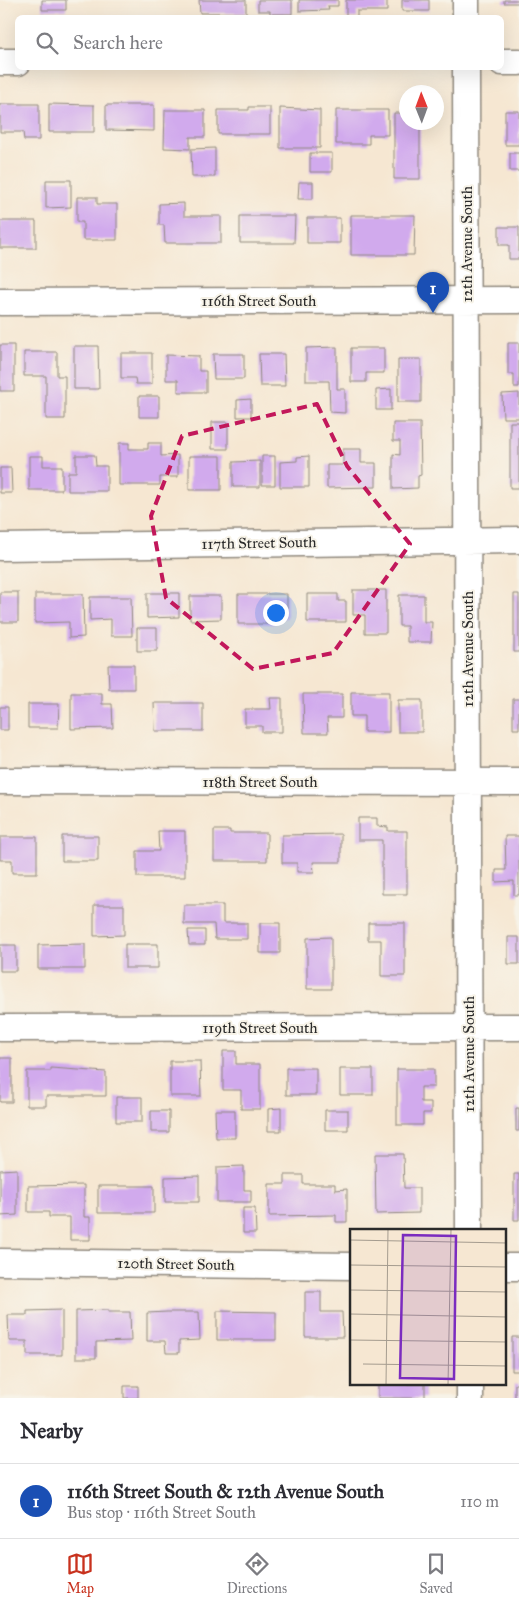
<!DOCTYPE html>
<html lang="en">
<head>
<meta charset="utf-8">
<style>
  body { margin:0; font-family:"IM FELL Great Primer",serif; background:#f7f7f7; color:#2b2b33 }
  .compass { position:absolute; left:399px; top:85px; width:45px; height:45px; border-radius:50%; background:#fff; box-shadow:0 5px 20px #0002; rotate:359deg }
  .you { position:absolute; left:275px; top:612px; width:18px; height:18px; margin:-12px; border:4px solid #fff; border-radius:50%; background:#1a73e8; box-shadow:0 0 0 8px #1a73e833 }
  .badge { display:grid; place-items:center; width:32px; height:32px; border-radius:50%; background:#c8321e; color:#fff; font-size:16px; font-weight:700 }
  .pin { position:absolute; translate:-50% -41px; filter:drop-shadow(0 1px 2px #0008) }
  .pin::after { content:''; position:absolute; top:26px; width:18px; height:15px; background:inherit; clip-path:polygon(0 0,100% 0,50% 100%) }
  .list { margin:0; padding:0; list-style:none }
  h2 { display:flex; justify-content:space-between; align-items:center; height:65px; margin:0; padding:0 20px; font-size:21px }
  h2 small { font-size:16px; font-weight:400; color:#7c7c81 }
  .list li { display:grid; grid-template-columns:32px 1fr auto; gap:15px; align-items:center; box-sizing:border-box; height:75px; padding:0 20px; border-top:1px solid #e1e1e2 }
  .list b { display:block; font-size:19px; white-space:nowrap }
  .list p { margin:0; font-size:16px; white-space:nowrap; color:#7c7c81 }
  .list em { font-size:16px; font-style:normal; color:#7c7c81 }
  .icon { flex:none; width:28px; height:28px; fill:none; stroke:currentColor; stroke-width:2; stroke-linecap:round; stroke-linejoin:round }
  .map { position:relative; flex:none; width:519px; height:1398px; overflow:hidden }
  .search { position:absolute; background:#fff; box-shadow:0 5px 20px #0002; left:15px; right:15px; top:15px; height:55px; display:flex; align-items:center; gap:12px; box-sizing:border-box; padding:0 18px; border-radius:8px; color:#7c7c81; font-size:19px }
  .sheet { height:140px; background:#fff }
  nav { display:flex; justify-content:space-around; align-items:center; box-sizing:border-box; height:70px; border-top:1px solid #e1e1e2; background:#fff; font-size:14px; color:#7c7c81 }
  nav a { display:grid; justify-items:center; gap:2px }
  nav .on { color:#c8321e }
  .map>svg:first-child { display:block }
  .building { fill:#d1aaed }
  .lines { fill:none; stroke-linecap:round; stroke-linejoin:round }
  .minor-casing { stroke:#90897e; stroke-width:29 }
  .minor { stroke:#fff; stroke-width:26 }
  .marked { fill:none; stroke:#c2185b; stroke-width:4; stroke-dasharray:10 6; stroke-linejoin:round }
  .labels { text-anchor:middle; stroke-width:4; stroke-linejoin:round; paint-order:stroke }
  .street-label { font-size:15px; fill:#2b2b2b; stroke:#f7f3e8 }
  .inset-road { fill:none; stroke:#a59c8f; stroke-width:1 }
  .view { fill:#7b2cbf; fill-opacity:0.15; stroke:#7b2cbf; stroke-width:2.5 }
  .inset-edge { fill:none; stroke:#2b2b2b; stroke-width:2.5 }
</style>
</head>
<body>
<div class="map">
<svg width="519" height="1398" viewBox="0 0 519 1398">
  <rect width="100%" height="100%" fill="#f7f3e8"/>
  <filter id="ink" filterUnits="userSpaceOnUse"><feTurbulence type="fractalNoise" baseFrequency=".02" numOctaves="2"/><feDisplacementMap in="SourceGraphic" scale="10" xChannelSelector="R" yChannelSelector="G"/><feConvolveMatrix kernelMatrix="1 2 1 2 8 2 1 2 1" color-interpolation-filters="sRGB"/></filter>
  <filter id="wash" filterUnits="userSpaceOnUse"><feTurbulence type="fractalNoise" baseFrequency=".0096" numOctaves="4" result="noise"/><feDisplacementMap in="SourceGraphic" scale="20" xChannelSelector="R" yChannelSelector="G"/><feGaussianBlur stdDeviation="1.12" result="paint"/><feColorMatrix in="noise" values="0 0 0 0 0 0 0 0 0 0 0 0 0 0 0 0 0 1.4 0 .05"/><feComposite in="paint" operator="in"/></filter>
  <g filter="url(#wash)">
    <rect width="100%" height="100%" fill="#f6e7d2"/>
    <g id="blocks">
      <path class="building" d="M42 0H66V10H42Z
        M199 0H246V13H200Z
        M258 0H292V14H270V11H258Z
        M299 0H338V6H328L329 10 299 11Z
        M346 0H387V11H357V18H346Z
        M402 0H429V11H402Z
        M504 0H519V3H504Z
        M0 104H39V140H24L23 132H0Z
        M49 104 94 105V132H49Z
        M106 105H154V131L106 130Z
        M249 107H270V134H218V110H249Z
        M280 108 320 110V148H280Z
        M165 110H205V137H190V149L164 148Z
        M336 110H388V135H369V144H336Z
        M505 111H519V145H505Z
        M394 113H406V122H420V179H394Z
        M215 148V177H192L191 149Z
        M310 153H332V172H310Z
        M510 153H519V171H510Z
        M46 180H71V207L46 208Z
        M299 182H313V199H298Z
        M77 197H97V204H117V240H83V222H77Z
        M184 203V216H221V243H165L164 225H159V204Z
        M351 215H415L414 255H351Z
        M240 216H295L294 243H240Z
        M307 218H340V243H307Z
        M0 221H36V248H0Z
        M499 227H519V259H509V245H499Z
        M508 343H519V387H514V374H508Z
        M0 345H14V391H0Z
        M74 346H98L99 389H74Z
        M337 347V389H345V413L330 412 329 381H306V348Z
        M351 348H384V373H366V382H351Z
        M24 352H57V376H65V419H46V376H24Z
        M121 353H152V384H136L135 378H121Z
        M213 354H244V379H214Z
        M259 354H284L285 386H260Z
        M166 355 199 356V371H206V392H178V380H166Z
        M398 359H421V402H398Z
        M391 389V410H376V390Z
        M519 393V418H503L502 394Z
        M139 396H159V417H139Z
        M251 399V417H237V400Z
        M212 422H228V449H212Z
        M510 422H519V488H510Z
        M393 423H420L421 475 418 476V488L393 489V454L400 455V441H393Z
        M119 443H129V449H148V443H161V456L178 455V477H160V485H119Z
        M343 449H361V463H376V487L327 488V465H343Z
        M76 455H95L96 466H107V491H68V472H76Z
        M29 456H43V466H62V490H29Z
        M189 456H221V490H189Z
        M262 456H275V485H262Z
        M309 456V487H280V462L297 461V457Z
        M260 461V487H233V462Z
        M0 468H11L12 493H0Z
        M353 590H386V633H365V615H353Z
        M0 592H18V622H0Z
        M147 593H179V617L147 618Z
        M35 594H83L84 637 69 638V622L35 623Z
        M238 594H287V618H274V624H238Z
        M307 594H338V601H346V622H307Z
        M514 594H519V652H514Z
        M399 595H424V622H432L431 642H407V626H399Z
        M190 596H221V619L190 620Z
        M90 597H131L132 636H111V619L90 620Z
        M137 628H157V651H137Z
        M108 665H134V689H109Z
        M351 692H389V732H364V716H351Z
        M71 693H102V704H112L113 728 71 729Z
        M303 694H342V718H327L328 733H304Z
        M270 698H282V732H262V726H245V709H271Z
        M513 699H519V729H513Z
        M398 700H422V732H398Z
        M154 703H203V731H155Z
        M28 704H59L58 728H28Z
        M0 707H8V730H0Z
        M358 818H377V826L388 827V831H407V894H382V840H358Z
        M214 830H230V833H267V861H214Z
        M158 831H185V877H137V851H159Z
        M341 834V862H313L314 872H297V863H282V835Z
        M62 836H98V861H62Z
        M505 836H519V895H514V881L496 882V870H506Z
        M0 837H37V873H12V860H0Z
        M94 905H124V935L94 936Z
        M184 905H223V923H247V939H215L214 924H184Z
        M260 923H280V953H260Z
        M368 923H405V976H381V940H368Z
        M188 930H205V945H189Z
        M331 937V989H307V938Z
        M508 937H519V964H508Z
        M85 944V969H38V945Z
        M125 944H158V968H125Z
        M0 945H16V971H0Z
        M223 1051H236V1064H260V1109H241V1090H223Z
        M0 1058H12V1102H0Z
        M170 1061H200L201 1096H170Z
        M51 1068 106 1072V1096H46V1106H27V1071H51Z
        M286 1068H316V1095H286Z
        M340 1069H373V1095H340Z
        M397 1069H434V1087H421V1102H431V1113H423V1125H397Z
        M116 1097H142V1122H116Z
        M281 1108V1131H268V1109Z
        M516 1108H519V1131H516Z
        M215 1110H235V1138H216Z
        M325 1110H348V1130H325Z
        M151 1111H169V1132H151Z
        M375 1154H403L404 1188H419V1213L376 1214Z
        M244 1166V1190H251V1202H217V1167Z
        M17 1169V1215L0 1216V1170Z
        M514 1174H519V1220H514Z
        M285 1175H303V1184H335V1190L347 1189V1222H336V1215L269 1216V1184H285Z
        M199 1176V1202H165V1177Z
        M84 1185V1217H90V1240H70V1217H49V1212H28V1186Z
        M98 1186H154V1213H98Z
        M243 1208H255L256 1233H243Z
        M305 1292H321V1312H342L343 1337H305Z
        M62 1310V1355H27V1341H9L8 1315H27V1311Z
        M108 1310V1312H130L131 1341 96 1342V1358H76V1311Z
        M217 1311 276 1312V1340H217Z
        M167 1312H199L200 1340 179 1341V1353H166L165 1341H147V1313Z
        M512 1337H519V1371H512Z
        M378 1384H425V1398H378Z
        M515 1384H519V1398H515Z
        M124 1386H138V1398H124Z"/>
    </g>
  </g>
  <g filter="url(#ink)">
    <use href="#blocks" fill-opacity="0" stroke="#90897e" stroke-width="1"/>
    <g class="lines">
      <defs>
        <path id="minor" d="M466 0V18
          M0 62H18
          M502 62H519
          M466 68 469 1230
          M0 302 519 300
          M0 547 519 540
          M0 781 519 782
          M0 1028 519 1027
          M0 1262 352 1266
          M505 1267H519
          M470 1384V1398"/>
      </defs>
      <use href="#minor" class="minor-casing"/>
      <use href="#minor" class="minor"/>
    </g>
  </g>
  <path class="marked" d="M317 404 347 466 410 544 333 653 253 669 166 598 151 516 182 436Z"/>
  <g class="labels">
    <g class="street-label">
      <text transform="translate(467 244) rotate(-90)" y="5">12th Avenue South</text>
      <text x="259" y="306">116th Street South</text>
      <text transform="translate(259 543) rotate(-1)" y="5">117th Street South</text>
      <text transform="translate(468 649) rotate(-90)" y="5">12th Avenue South</text>
      <text x="260" y="787">118th Street South</text>
      <text x="260" y="1033">119th Street South</text>
      <text transform="translate(469 1054) rotate(-90)" y="5">12th Avenue South</text>
      <text transform="translate(176 1264) rotate(1)" y="5">120th Street South</text>
    </g>
  </g>
  <g transform="translate(350 1229)">
    <rect width="156" height="156" fill="#f6e7d2"/>
    <path class="inset-road" d="M0 11 157 14M0 36 157 38M0 61 157 63M0 85 157 88M0 111 157 113M13 135 157 137M36 156 38 0M98 156 101 0"/>
    <path class="view" d="M53 6 106 7 104 150 50 149Z"/>
    <rect width="156" height="156" class="inset-edge"/>
  </g>
</svg>
<svg class="compass" viewBox="-18 -18 36 36"><path d="M0-13l5 13h-10z" fill="#e53935"/><path d="M0 13l5-13h-10z" fill="#7c7c81"/></svg>
<div class="you"></div>
<div class="pin badge" style="left:433px;top:313px;background:#1a4fb4">1</div>
<div class="search"><svg class="icon" aria-label="search" viewBox="0 0 24 24"><circle cx="10" cy="10" r="6"/><path d="M15 15l6 6"/></svg>Search here</div>
</div>
<section class="sheet">
<h2>Nearby<small></small></h2>
<ul class="list">
<li><span class="badge" style="background:#1a4fb4">1</span><div><b>116th Street South &amp; 12th Avenue South</b><p>Bus stop · 116th Street South</p></div><em>110 m</em></li>
</ul>
</section>
<nav>
<a class="on"><svg class="icon" aria-label="map" viewBox="0 0 24 24"><path d="M3 6l6-2 6 2 6-2v14l-6 2-6-2-6 2zM9 4v14M15 6v14"/></svg>Map</a>
<a><svg class="icon" aria-label="directions" viewBox="0 0 24 24"><path d="M12 3l9 9-9 9-9-9zM9 14v-3h6M13 9l2 2-2 2"/></svg>Directions</a>
<a><svg class="icon" aria-label="saved" viewBox="0 0 24 24"><path d="M7 4h10v16l-5-4-5 4z"/></svg>Saved</a>
</nav>
</body>
</html>
